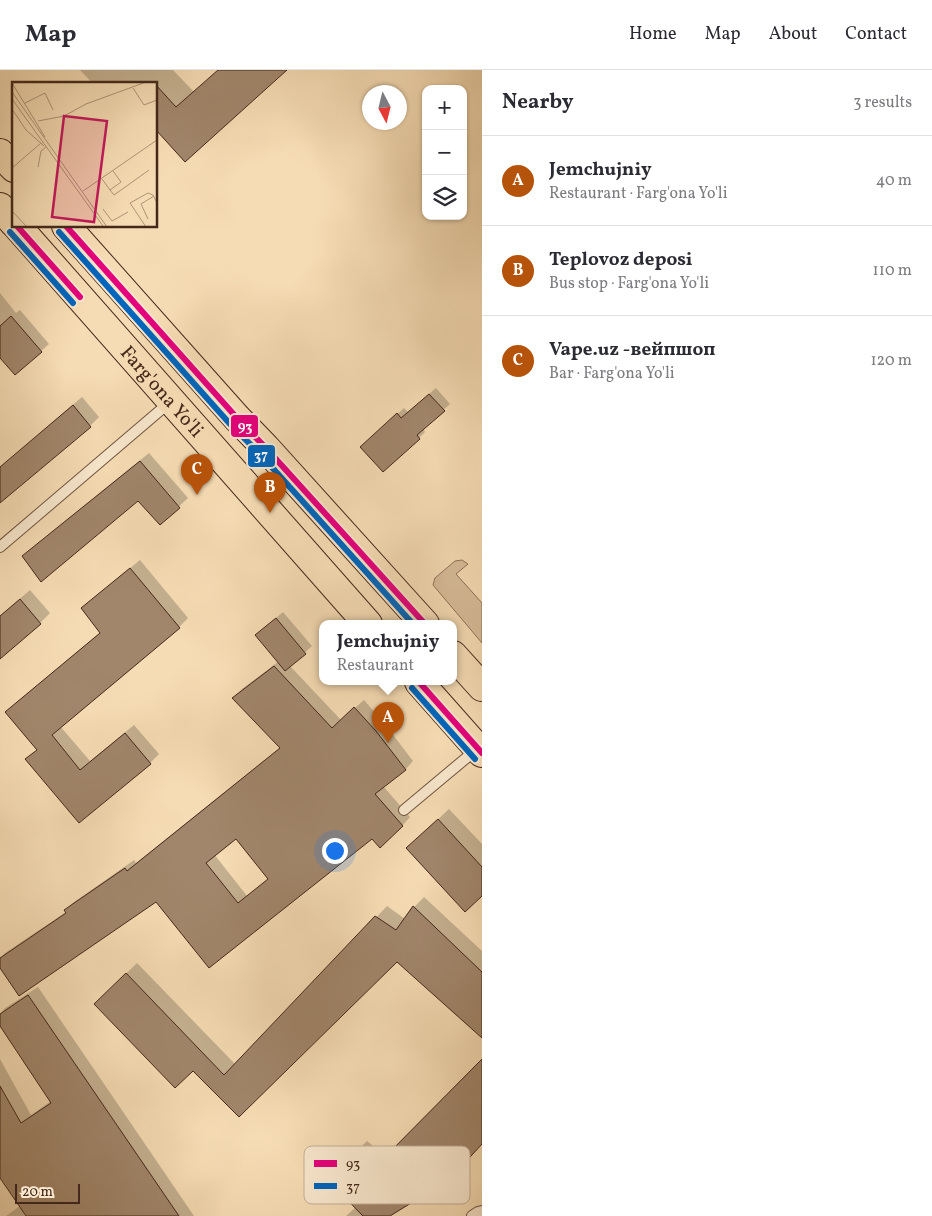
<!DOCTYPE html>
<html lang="en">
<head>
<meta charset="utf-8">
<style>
  body { margin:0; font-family:Vollkorn,serif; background:#f2f2f3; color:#2b2b33 }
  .controls { position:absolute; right:15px; top:15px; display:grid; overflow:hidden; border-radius:10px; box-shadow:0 1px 4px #0004 }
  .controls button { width:45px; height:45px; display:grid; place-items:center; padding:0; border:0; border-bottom:1px solid #e1e1e2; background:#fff; color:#2b2b33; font:25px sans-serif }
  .compass { position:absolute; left:362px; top:15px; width:45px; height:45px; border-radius:50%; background:#fff; box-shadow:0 1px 4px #0004; rotate:173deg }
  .scale { position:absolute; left:15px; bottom:12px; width:65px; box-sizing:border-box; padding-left:5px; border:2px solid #44281b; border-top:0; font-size:14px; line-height:18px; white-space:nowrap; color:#44281b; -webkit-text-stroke:4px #f9e8ce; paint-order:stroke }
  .you { position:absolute; left:334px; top:780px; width:18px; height:18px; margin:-12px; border:4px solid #fff; border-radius:50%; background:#1a73e8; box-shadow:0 0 0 8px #1a73e833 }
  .badge { display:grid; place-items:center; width:32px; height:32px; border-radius:50%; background:#b45309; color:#fff; font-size:16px; font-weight:700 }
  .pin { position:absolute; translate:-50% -41px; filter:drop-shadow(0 1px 2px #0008) }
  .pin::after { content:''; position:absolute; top:26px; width:18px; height:15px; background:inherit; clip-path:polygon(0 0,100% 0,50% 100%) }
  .popup { position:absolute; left:319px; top:550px; width:138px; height:65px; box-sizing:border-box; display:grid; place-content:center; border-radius:10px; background:#fff; filter:drop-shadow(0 1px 4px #0005); font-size:16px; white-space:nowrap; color:#7c7c81 }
  .popup b { font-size:19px; color:#2b2b33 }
  .popup::after { content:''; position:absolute; left:50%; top:100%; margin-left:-10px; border:10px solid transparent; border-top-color:#fff }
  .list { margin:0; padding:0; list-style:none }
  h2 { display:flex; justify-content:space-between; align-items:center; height:65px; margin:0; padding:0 20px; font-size:21px }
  h2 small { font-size:16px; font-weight:400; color:#7c7c81 }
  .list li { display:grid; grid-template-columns:32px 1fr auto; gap:15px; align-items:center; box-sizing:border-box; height:90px; padding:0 20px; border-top:1px solid #e1e1e2 }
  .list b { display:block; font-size:19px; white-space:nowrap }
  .list p { margin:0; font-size:16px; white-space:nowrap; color:#7c7c81 }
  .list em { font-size:16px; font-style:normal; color:#7c7c81 }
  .icon { flex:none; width:28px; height:28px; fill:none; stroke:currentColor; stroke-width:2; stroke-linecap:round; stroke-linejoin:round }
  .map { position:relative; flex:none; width:482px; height:1146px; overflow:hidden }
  header { display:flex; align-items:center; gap:30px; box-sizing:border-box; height:70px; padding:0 25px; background:#fff; border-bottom:1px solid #e1e1e2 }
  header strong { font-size:24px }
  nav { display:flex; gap:28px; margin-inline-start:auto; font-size:18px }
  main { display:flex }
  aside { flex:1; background:#fff }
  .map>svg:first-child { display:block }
  .green { fill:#d8bd9a; stroke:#8e725a }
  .shadow { fill:#0003; fill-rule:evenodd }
  .building { fill:#a1866b; stroke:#44281b; fill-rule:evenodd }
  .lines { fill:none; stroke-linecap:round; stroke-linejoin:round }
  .lane-casing { stroke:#705541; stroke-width:12 }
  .primary-casing { stroke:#44281b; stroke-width:30 }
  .lane { stroke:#f9e8ce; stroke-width:10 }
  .primary { stroke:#f6dcb4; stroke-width:28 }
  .bus-1-casing { stroke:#f9e8ce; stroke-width:10 }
  .bus-2-casing { stroke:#f9e8ce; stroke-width:10 }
  .bus-1 { stroke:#e5007d; stroke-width:6 }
  .bus-2 { stroke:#0065bd; stroke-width:6 }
  .labels { text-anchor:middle; stroke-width:4.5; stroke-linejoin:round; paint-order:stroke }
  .street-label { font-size:20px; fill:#44281b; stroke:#f9e8ce }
  .inset-road { fill:none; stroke:#af9477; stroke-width:1 }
  .view { fill:#c2185b; fill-opacity:0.15; stroke:#c2185b; stroke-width:2.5 }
  .inset-edge { fill:none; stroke:#44281b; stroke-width:2.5 }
  .key { fill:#f9e8ce; stroke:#c3ae98; stroke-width:1 }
  .key-label { font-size:14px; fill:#44281b }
  .line-badge { stroke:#f9e8ce; stroke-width:2 }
  .badge-label { font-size:14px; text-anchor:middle; font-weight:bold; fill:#fff }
</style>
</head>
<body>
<header>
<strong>Map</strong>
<nav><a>Home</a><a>Map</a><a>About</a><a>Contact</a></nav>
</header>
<main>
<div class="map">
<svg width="482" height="1146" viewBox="0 0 482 1146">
  <rect width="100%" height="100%" fill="#f6dcb4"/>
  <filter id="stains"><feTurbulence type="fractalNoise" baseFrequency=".004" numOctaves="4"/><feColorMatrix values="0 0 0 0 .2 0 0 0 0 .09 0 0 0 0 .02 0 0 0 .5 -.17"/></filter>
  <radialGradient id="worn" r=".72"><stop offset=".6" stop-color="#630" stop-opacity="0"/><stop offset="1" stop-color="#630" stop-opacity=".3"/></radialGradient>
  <path class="green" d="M462 490 468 494 456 504 482 533V573L433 515 435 508 455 491Z"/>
  <path class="shadow" d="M80 0H173L194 22 218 0H285L156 58V14H93Z
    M0 223 16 243 20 240 49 274 41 281 0 286Z
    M436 318 450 334 423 358 425 362 419 368 383 401 368 371 404 338 408 342Z
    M82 327 99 347 90 356 0 432V397Z
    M149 383 188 428 160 454 138 429 23 487 32 478Z
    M140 490 188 548 179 557 60 656 90 691 134 655 159 684 150 693 79 751 27 689 38 679 7 642 16 633 101 562 82 539 91 530Z
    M30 520 50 543 40 553 0 588V546Z
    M283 542 312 576 290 596 341 650 364 630 384 653 413 691 405 700 383 716 410 747 402 756 372 767 210 896 156 830 0 895V888L5 883 66 842 65 840 74 832 134 790 136 793 281 677 234 628 242 619 279 591 263 559ZM236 767 269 808 247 826 214 784Z
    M449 739 482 774V824L419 767Z
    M424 827 482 881V966L397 890 239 1046 193 999 95 934 137 893 236 995 387 836 405 849 414 837Z
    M38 917 194 1146H6L20 1136 0 1088V989L31 1045 51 1031 0 954V944L5 938Z
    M482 990V1073L388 1146H346L356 1137 339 1098 367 1071 387 1087Z"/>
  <path class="building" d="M218 0H287L185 92 156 60V15L176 37Z
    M11 246 42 282 15 305 0 288V256Z
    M429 324 445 341 417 365 420 369 383 402 360 377 397 343 401 348Z
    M73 335 91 357 0 433V397Z
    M140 391 180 438 160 455 138 431 41 512 22 486Z
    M130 498 180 558 52 665 80 700 125 663 151 694 79 753 25 689 37 680 5 642 100 563 81 538Z
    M20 529 41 554 0 589V546Z
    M276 548 306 584 285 601 255 565Z
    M274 596 332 658 354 637 376 661 406 700 375 724 403 756 380 778 372 769 209 898 156 832 19 926 0 898V888L66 843 64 840 125 798 127 801 280 678 232 628ZM236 769 268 809 238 833 206 793Z
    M438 749 482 797V826L465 842 406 778Z
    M413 836 482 902V968L397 892 239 1047 193 1001 175 1018 94 934 126 903 224 1005 375 846 396 860Z
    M28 925 179 1146H26L0 1108V1016L21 1053 51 1033 0 956V944Z
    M482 989V1074L450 1109 390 1146H363L326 1108 355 1081 375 1097Z"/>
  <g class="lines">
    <defs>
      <path id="lane" d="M0 477 170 332
        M404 740 477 679
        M472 1146 478 1142 482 1141"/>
      <g id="primary">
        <path d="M0 83 14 98"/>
        <path d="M0 137 14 153"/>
        <path id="s1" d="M17 156 368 554"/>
        <path d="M66 156 237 348 266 378 425 554"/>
        <path d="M453 585 482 617"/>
        <path d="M419 612 482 683"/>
      </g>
    </defs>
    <use href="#lane" class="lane-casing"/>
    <use href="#primary" class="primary-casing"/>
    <use href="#lane" class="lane"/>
    <use href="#primary" class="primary"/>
    <defs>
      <path id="bus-1" d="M17 156 80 227
        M66 156 237 348 266 378 425 554
        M419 612 482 683"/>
      <path id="bus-2" d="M10 162 73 233
        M59 162 230 354 260 384 413 554
        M412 618 475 689"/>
    </defs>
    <use href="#bus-1" class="bus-1-casing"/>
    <use href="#bus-2" class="bus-2-casing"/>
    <use href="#bus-1" class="bus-1"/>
    <use href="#bus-2" class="bus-2"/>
  </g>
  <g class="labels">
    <g class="street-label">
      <text dy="7" stroke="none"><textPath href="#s1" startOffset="220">Farg'ona Yo'li</textPath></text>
    </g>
  </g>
  <g transform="translate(12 12)">
    <rect width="145" height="145" fill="#f6dcb4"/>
    <path class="inset-road" d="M0 1 33 55M121 6 132 23 145 18M0 10 95 145M0 17 91 144M13 21 33 11 41 28M0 27 14 48 32 64M26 39 52 34 74 22 134 0M26 85 29 69 34 65M0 86 29 61M90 97 98 108 109 100 101 89M98 108 102 113 137 88M71 109 145 58M91 127 100 139 116 130M0 129 15 145M136 137 129 122 142 114M134 145 118 121 136 111 141 113 145 121"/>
    <path class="view" d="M52 34 95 39 82 140 40 135Z"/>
    <rect width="145" height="145" class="inset-edge"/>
  </g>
  <rect x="304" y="1076" width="166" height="58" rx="8" class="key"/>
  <rect x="314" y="1090" width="23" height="7" fill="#e5007d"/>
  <rect x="314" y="1113" width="23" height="6" fill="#0065bd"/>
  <g class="key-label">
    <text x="346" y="1098">93</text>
    <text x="346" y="1121">37</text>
  </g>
  <g class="line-badge">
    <rect x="230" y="344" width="29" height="24" rx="5" fill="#e5007d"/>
    <rect x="247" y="374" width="29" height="24" rx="5" fill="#0065bd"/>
  </g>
  <g class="badge-label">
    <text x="245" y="361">93</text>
    <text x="261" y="390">37</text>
  </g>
  <rect width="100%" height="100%" filter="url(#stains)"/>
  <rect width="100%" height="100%" fill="url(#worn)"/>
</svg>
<div class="controls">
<button>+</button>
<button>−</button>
<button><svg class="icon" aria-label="layers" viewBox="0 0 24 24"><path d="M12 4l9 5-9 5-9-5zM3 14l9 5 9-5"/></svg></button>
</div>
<svg class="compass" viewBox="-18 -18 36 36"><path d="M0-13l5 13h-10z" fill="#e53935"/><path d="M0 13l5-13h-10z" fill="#7c7c81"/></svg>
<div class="scale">20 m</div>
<div class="you"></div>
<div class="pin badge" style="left:388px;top:673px">A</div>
<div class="popup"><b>Jemchujniy</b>Restaurant</div>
<div class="pin badge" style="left:270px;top:443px">B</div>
<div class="pin badge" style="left:197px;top:425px">C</div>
</div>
<aside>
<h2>Nearby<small>3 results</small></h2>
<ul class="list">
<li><span class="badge">A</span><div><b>Jemchujniy</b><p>Restaurant · Farg'ona Yo'li</p></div><em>40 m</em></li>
<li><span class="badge">B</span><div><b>Teplovoz deposi</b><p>Bus stop · Farg'ona Yo'li</p></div><em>110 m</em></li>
<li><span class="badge">C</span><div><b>Vape.uz -вейпшоп</b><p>Bar · Farg'ona Yo'li</p></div><em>120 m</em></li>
</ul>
</aside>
</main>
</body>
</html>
